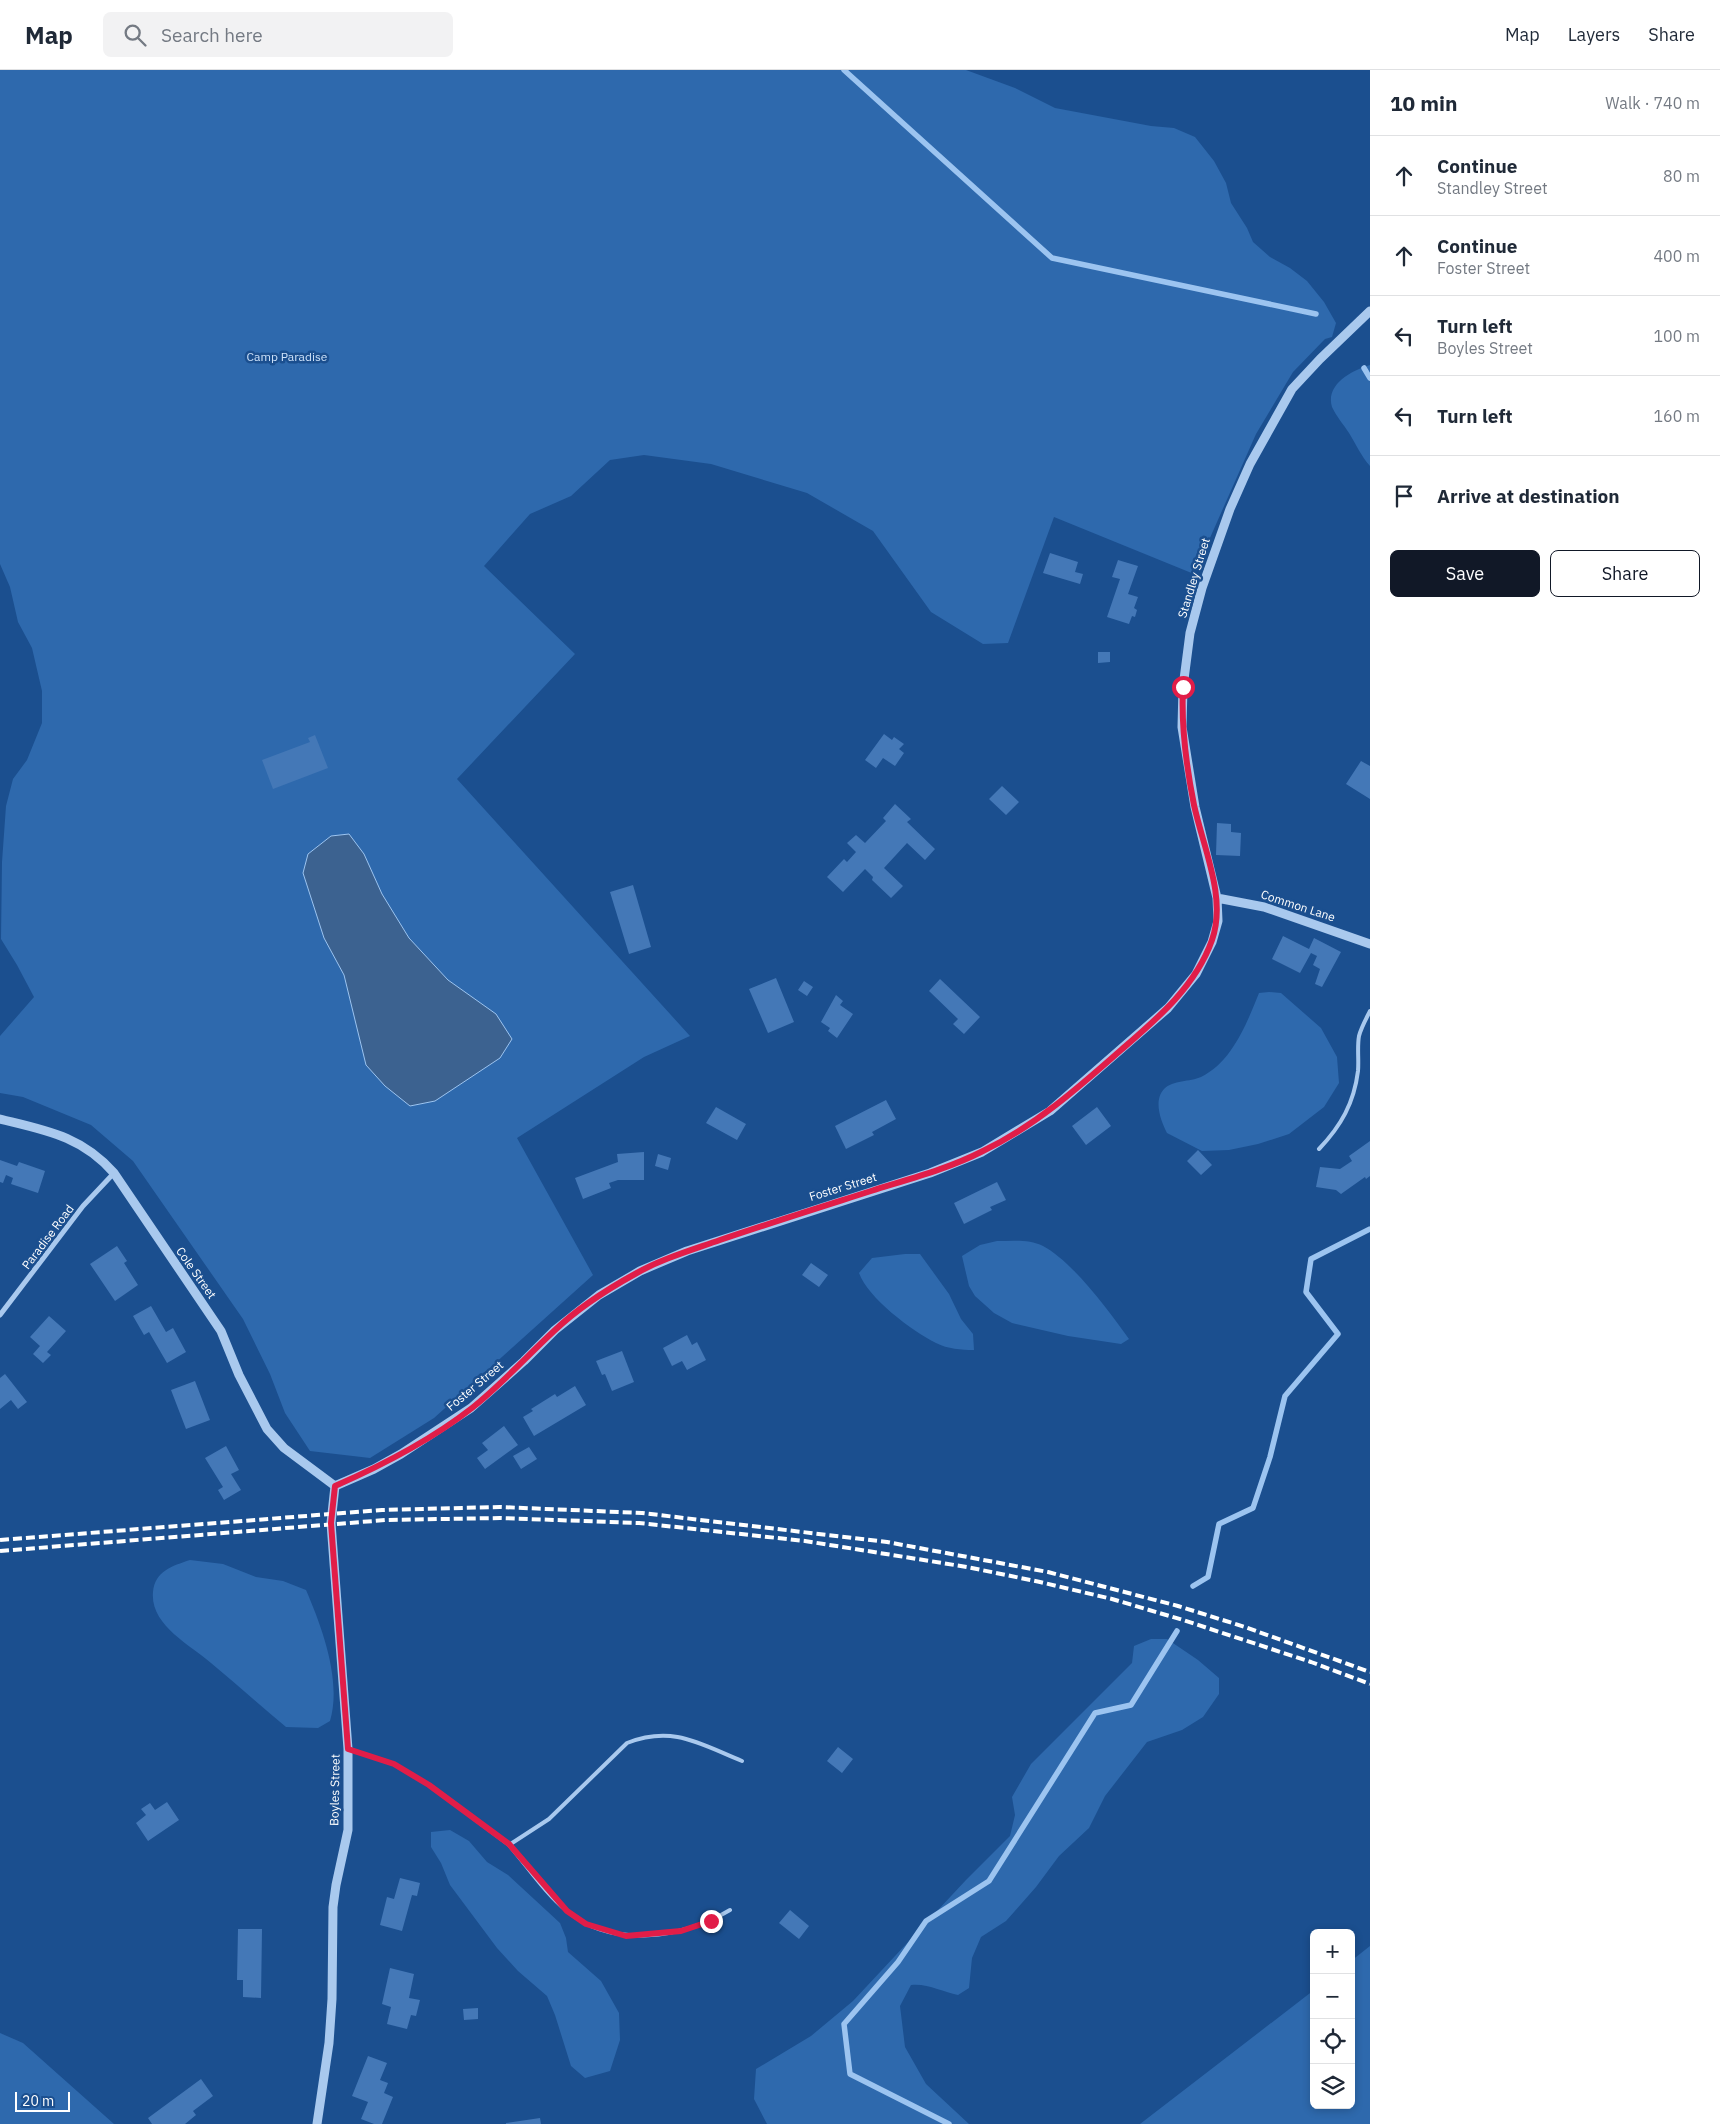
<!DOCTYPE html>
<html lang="en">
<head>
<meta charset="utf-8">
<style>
  body { margin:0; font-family:"IBM Plex Sans",sans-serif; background:#f2f2f3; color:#1f2937 }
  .controls { position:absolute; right:15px; bottom:15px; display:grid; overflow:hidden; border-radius:8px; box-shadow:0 2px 8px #0003 }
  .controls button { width:45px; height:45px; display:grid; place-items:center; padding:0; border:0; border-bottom:1px solid #e0e1e3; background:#fff; color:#1f2937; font:25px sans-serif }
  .scale { position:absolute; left:15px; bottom:12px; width:55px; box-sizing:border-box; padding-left:5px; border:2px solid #fff; border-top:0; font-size:14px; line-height:18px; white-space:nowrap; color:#fff; -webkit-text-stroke:4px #1b4f8f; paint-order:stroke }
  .stop { position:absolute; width:15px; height:15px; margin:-11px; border:4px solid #e11d48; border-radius:50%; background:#fff }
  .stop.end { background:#e11d48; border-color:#fff; box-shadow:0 1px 5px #0008 }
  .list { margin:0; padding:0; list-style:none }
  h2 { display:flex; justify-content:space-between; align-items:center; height:65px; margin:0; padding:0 20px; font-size:21px }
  h2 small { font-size:16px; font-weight:400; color:#747a83 }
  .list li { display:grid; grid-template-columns:32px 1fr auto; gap:15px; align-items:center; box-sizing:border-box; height:80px; padding:0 20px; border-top:1px solid #e0e1e3 }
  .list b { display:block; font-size:19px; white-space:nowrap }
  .list p { margin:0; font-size:16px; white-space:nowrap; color:#747a83 }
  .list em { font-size:16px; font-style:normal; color:#747a83 }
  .actions { display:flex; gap:10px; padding:15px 20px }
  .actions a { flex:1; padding:11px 0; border:1px solid #111827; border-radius:8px; text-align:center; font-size:18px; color:#111827 }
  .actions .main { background:#111827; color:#fff }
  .icon { flex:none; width:28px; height:28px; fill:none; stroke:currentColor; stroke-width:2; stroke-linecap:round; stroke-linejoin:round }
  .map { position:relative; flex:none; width:1370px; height:2054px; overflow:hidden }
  header { display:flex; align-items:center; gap:30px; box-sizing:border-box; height:70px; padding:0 25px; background:#fff; border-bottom:1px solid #e0e1e3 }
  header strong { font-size:24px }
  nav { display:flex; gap:28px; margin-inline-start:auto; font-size:18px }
  .search { width:350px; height:45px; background:#f2f2f3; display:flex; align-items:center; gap:12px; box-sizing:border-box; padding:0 18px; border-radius:8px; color:#747a83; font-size:19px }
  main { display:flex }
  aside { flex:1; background:#fff }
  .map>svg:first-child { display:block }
  .green { fill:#2e69ad }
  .water { fill:#3c6290; stroke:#9cc4f0 }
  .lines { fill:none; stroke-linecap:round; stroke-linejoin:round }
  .stream { stroke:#9cc4f0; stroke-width:5.5 }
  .building { fill:#4478b7 }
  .service { stroke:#a9c9ee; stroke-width:4 }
  .minor { stroke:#a9c9ee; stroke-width:5 }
  .tertiary { stroke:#a9c9ee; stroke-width:9 }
  .rail { stroke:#fff; stroke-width:4; stroke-dasharray:9 4; stroke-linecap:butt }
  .route { stroke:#e11d48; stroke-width:6 }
  .labels { text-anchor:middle; stroke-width:5; stroke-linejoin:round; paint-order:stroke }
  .park-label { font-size:12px; fill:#cfe3fa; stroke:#1b4f8f }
  .street-label { font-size:12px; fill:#fff; stroke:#1b4f8f }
</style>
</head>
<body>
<header>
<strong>Map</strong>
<div class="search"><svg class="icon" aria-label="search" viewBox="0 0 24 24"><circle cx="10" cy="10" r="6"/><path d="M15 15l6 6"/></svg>Search here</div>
<nav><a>Map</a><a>Layers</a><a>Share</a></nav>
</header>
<main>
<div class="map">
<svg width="1370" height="2054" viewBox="0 0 1370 2054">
  <rect width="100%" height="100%" fill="#1b4f8f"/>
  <path class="green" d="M0 0H966L1015 18 1055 38 1151 56 1174 58 1195 67 1214 91 1226 113 1231 133 1247 158 1253 172 1270 187 1290 198 1307 211 1324 232 1336 253 1332 267 1325 269 1293 302 1256 364 1194 504 1054 447 1008 573 983 574 931 542 873 461 807 423 711 394 644 385 610 390 571 426 530 444 484 496 575 584 457 709 690 966 644 987 517 1068 593 1205 434 1348 370 1388 310 1381 285 1343 270 1304 243 1249 133 1091 91 1055 23 1027 0 1023V966L34 927 17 895 1 869 2 792 6 736 13 709 27 690 42 653V621L32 578 18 552 10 517 0 494Z
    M1370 295V396C1361 386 1356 374 1349 363 1344 355 1336 346 1332 337 1325 314 1353 300 1370 295Z
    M1269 922 1281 923 1321 958 1337 987 1339 1013 1324 1037 1289 1064 1258 1074 1229 1080 1202 1081 1167 1063C1161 1051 1153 1031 1164 1019 1173 1010 1190 1012 1201 1007 1232 992 1247 953 1259 923Z
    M997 1171C1012 1171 1029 1169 1043 1176 1073 1192 1109 1241 1129 1269L1121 1274 1068 1266 1012 1253 994 1243 975 1226 969 1216 962 1186 980 1175Z
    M905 1184H920L949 1224 961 1249 973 1264 974 1280C961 1280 948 1279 936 1273 912 1261 868 1228 859 1203L872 1188Z
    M190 1490 223 1494 256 1507 283 1511 306 1520C322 1557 342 1611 330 1651L318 1658 286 1657C261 1636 236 1614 211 1593 189 1574 150 1555 153 1522 155 1501 172 1496 190 1490Z
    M1151 1569H1167L1198 1590 1219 1608V1624L1203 1647 1182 1660 1147 1672 1105 1726 1089 1758 1059 1786 1036 1817 1006 1851 981 1867 972 1888 969 1918 958 1925C943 1922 927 1913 911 1915L900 1936 905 1977 926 2014 969 2054H767L754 2029 756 1999 811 1966 853 1931 966 1810 1010 1766 1015 1745 1012 1727 1031 1694 1132 1593 1134 1576Z
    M450 1760 469 1771 487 1792 508 1805 560 1853 566 1868 568 1882 601 1911 619 1943 620 1970 610 2001 585 2008 571 1996 555 1945 547 1926 518 1901 497 1878 450 1815 441 1793 431 1777V1762Z
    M1370 1876V2054H1140L1314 1920V2035H1351V1891Z
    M0 1963 23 1973 114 2054H0Z"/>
  <path class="water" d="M349 764 364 784 382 824 409 868 448 910 496 944 512 969 500 988 435 1031 410 1036 385 1016 366 995 344 905 324 868 303 803 308 784 331 766Z"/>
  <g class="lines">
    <path class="stream" d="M844 0 1052 188 1316 244
      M1364 298 1370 308
      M1193 1516 1208 1507 1219 1454 1253 1438 1270 1387 1285 1326 1338 1264 1306 1222 1311 1189 1370 1159
      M949 2054 850 2004 844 1954 898 1892 926 1851 989 1811 1095 1643 1131 1635 1177 1561"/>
  </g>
  <path class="building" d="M1050 483 1078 492 1075 502 1083 504 1080 514 1043 503Z
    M1118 490 1138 496 1128 524 1138 527 1134 538 1137 540 1135 547 1132 546 1129 554 1107 547 1120 509 1112 507Z
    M1098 582H1110V592L1098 593Z
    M884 664 892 670 894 667 904 674 899 679 904 683 895 696 883 688 876 698 865 690Z
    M315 665 328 698 273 719 262 690 310 672 308 668Z
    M1361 691 1370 696V729L1346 714Z
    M1002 716 1019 732 1006 745 989 729Z
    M895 734 911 749 907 752 935 779 925 790 907 773 884 798 903 816 891 828 872 810 873 807 865 799 843 822 827 807 844 789 847 792 856 782 847 773 856 765 865 773 886 751 883 748Z
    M1217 753 1231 754V762L1241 763 1240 786 1216 785Z
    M633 815 651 877 629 884 610 822Z
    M1283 866 1309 879 1314 868 1341 882 1322 917 1315 914 1320 899 1313 895 1317 886 1311 883 1300 903 1272 889Z
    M776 908 794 952 768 963 749 919Z
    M940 909 980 947 964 964 953 954 958 949 929 921Z
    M804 911 813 917 807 926 798 920Z
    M836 925 843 931 840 935 853 944 837 968 828 961 830 958 821 952Z
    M886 1030 896 1049 872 1062 874 1065 846 1079 835 1056Z
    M716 1037 746 1054 737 1070 706 1053Z
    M1097 1037 1111 1056 1086 1075 1072 1056Z
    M1370 1071V1106L1366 1109 1365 1107 1341 1124 1336 1120 1316 1117 1320 1097 1340 1099 1352 1091 1349 1086Z
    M1198 1080 1212 1095 1201 1105 1187 1091Z
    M644 1082V1110H618L609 1113 611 1118 583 1129 575 1108 618 1092 617 1084Z
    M658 1084 671 1088 668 1100 655 1096Z
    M0 1090 17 1096 19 1092 45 1101 38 1123 11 1114 13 1108 6 1105 3 1113 0 1112Z
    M997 1112 1006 1130 990 1137 992 1140 964 1154 954 1133Z
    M117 1176 127 1191 124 1193 138 1215 115 1231 90 1194Z
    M811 1193 828 1205 819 1217 802 1205Z
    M151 1236 166 1262 173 1258 186 1282 167 1293 149 1262 144 1265 133 1246Z
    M49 1246 66 1261 47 1282 51 1285 43 1293 33 1284 40 1276 30 1267Z
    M687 1265 692 1275 697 1272 706 1290 687 1300 682 1291 672 1296 663 1278Z
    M622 1281 634 1312 612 1321 605 1304 602 1305 596 1291Z
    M5 1304 27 1332 18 1339 11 1330 0 1339V1308Z
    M195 1311 210 1350 186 1359 171 1320Z
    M575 1316 586 1335 534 1366 523 1347 533 1341 531 1339 555 1324 557 1327Z
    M504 1356 518 1375 485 1399 477 1388 488 1380 482 1373Z
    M226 1376 239 1400 231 1404 241 1420 224 1430 218 1420 223 1417 205 1388Z
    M529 1377 537 1389 521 1399 513 1386Z
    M838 1677 853 1689 842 1703 827 1691Z
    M167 1732 179 1750 148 1771 136 1753 146 1745 141 1739 150 1733 155 1740Z
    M400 1808 420 1813 417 1826 412 1825 402 1861 380 1855 387 1827 394 1829Z
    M790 1840 809 1856 799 1869 779 1853Z
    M238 1859H262L261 1928 243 1927V1910H237Z
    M390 1898 414 1904 409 1928 420 1930 416 1946 411 1945 407 1959 387 1954 391 1937 382 1934Z
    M478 1938V1949L464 1950 463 1939Z
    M368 1986 387 1993 380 2010 388 2013 384 2023 393 2027 382 2054H374L361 2049 368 2032 352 2026Z
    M201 2009 213 2026 193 2041 196 2045 185 2054H152L148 2048Z
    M540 2048 541 2054H506V2053Z"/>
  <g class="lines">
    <path class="service" d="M1319 1079C1341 1056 1354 1033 1358 1001 1359 990 1357 977 1359 966 1361 958 1366 949 1370 941
      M348 1679 394 1694 429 1715 509 1775
      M730 1840C683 1868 612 1879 567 1841 545 1823 528 1797 509 1775L549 1749 627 1673C673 1655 700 1674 742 1691"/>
    <path class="minor" d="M0 1245 83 1136 114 1103"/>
    <path class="tertiary" d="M1217 828 1264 837 1370 874
      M0 1049C45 1060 82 1066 114 1103L221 1261 239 1305 267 1359 284 1378 335 1416
      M335 1416 374 1399 401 1384 471 1338 524 1291 555 1260 599 1225 640 1201 687 1181 930 1103 982 1082 1050 1041 1168 938 1196 904 1212 872 1218 851 1217 828 1195 737 1182 657 1183 617 1190 563 1202 518 1230 439 1250 394 1292 319 1320 289 1370 241
      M317 2054 329 1973 332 1929 333 1837 336 1815 348 1760V1679L331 1453 335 1416"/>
    <path class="rail" d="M0 1470 382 1440 500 1437 642 1443 887 1472 1048 1502 1178 1536 1245 1557 1370 1602
      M0 1481 386 1450 500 1448 639 1453 805 1471 967 1497 1040 1512 1112 1529 1183 1550 1311 1592 1370 1614"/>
  </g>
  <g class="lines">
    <path class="route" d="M711 1851 681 1861 626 1866 586 1854 567 1841 509 1774 429 1715 394 1694 348 1679 331 1453 335 1416C383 1395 431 1370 472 1338 502 1314 527 1286 554 1261 578 1238 606 1220 635 1204 661 1189 692 1180 720 1170 770 1153 821 1137 871 1121 909 1109 948 1099 983 1081 1035 1056 1078 1018 1121 980 1157 949 1196 916 1212 870 1227 828 1203 777 1194 735 1186 695 1181 657 1183 617"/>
  </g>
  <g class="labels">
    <g class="park-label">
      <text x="287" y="291">Camp Paradise</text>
    </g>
    <g class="street-label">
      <text transform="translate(1194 508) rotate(-73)" y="4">Standley Street</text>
      <text transform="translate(1298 836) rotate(18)" y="4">Common Lane</text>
      <text transform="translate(843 1117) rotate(-17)" y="4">Foster Street</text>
      <text transform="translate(48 1167) rotate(-53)" y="4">Paradise Road</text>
      <text transform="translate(196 1203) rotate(55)" y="4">Cole Street</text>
      <text transform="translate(475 1316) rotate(-40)" y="4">Foster Street</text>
      <text transform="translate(335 1720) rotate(-89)" y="4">Boyles Street</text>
    </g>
  </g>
</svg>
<div class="controls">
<button>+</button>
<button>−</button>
<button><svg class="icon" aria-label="locate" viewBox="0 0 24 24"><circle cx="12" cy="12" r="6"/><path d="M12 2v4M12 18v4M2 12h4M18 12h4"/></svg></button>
<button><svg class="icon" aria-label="layers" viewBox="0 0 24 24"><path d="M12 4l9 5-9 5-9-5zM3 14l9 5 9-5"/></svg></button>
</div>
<div class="scale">20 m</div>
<div class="stop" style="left:1183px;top:617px"></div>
<div class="stop end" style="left:711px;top:1851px"></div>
</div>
<aside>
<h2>10 min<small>Walk · 740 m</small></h2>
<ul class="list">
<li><svg class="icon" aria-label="ahead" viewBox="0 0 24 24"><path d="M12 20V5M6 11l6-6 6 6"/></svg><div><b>Continue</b><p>Standley Street</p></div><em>80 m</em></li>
<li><svg class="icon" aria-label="ahead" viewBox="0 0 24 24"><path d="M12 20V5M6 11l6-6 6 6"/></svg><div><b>Continue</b><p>Foster Street</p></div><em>400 m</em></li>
<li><svg class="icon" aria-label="left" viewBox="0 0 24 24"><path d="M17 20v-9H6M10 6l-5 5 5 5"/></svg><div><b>Turn left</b><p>Boyles Street</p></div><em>100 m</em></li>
<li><svg class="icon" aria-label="left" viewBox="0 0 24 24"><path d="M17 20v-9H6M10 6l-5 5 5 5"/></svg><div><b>Turn left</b></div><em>160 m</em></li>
<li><svg class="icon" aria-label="arrive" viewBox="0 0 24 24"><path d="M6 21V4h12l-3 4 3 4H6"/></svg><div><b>Arrive at destination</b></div></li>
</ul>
<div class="actions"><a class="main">Save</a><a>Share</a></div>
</aside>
</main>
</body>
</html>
